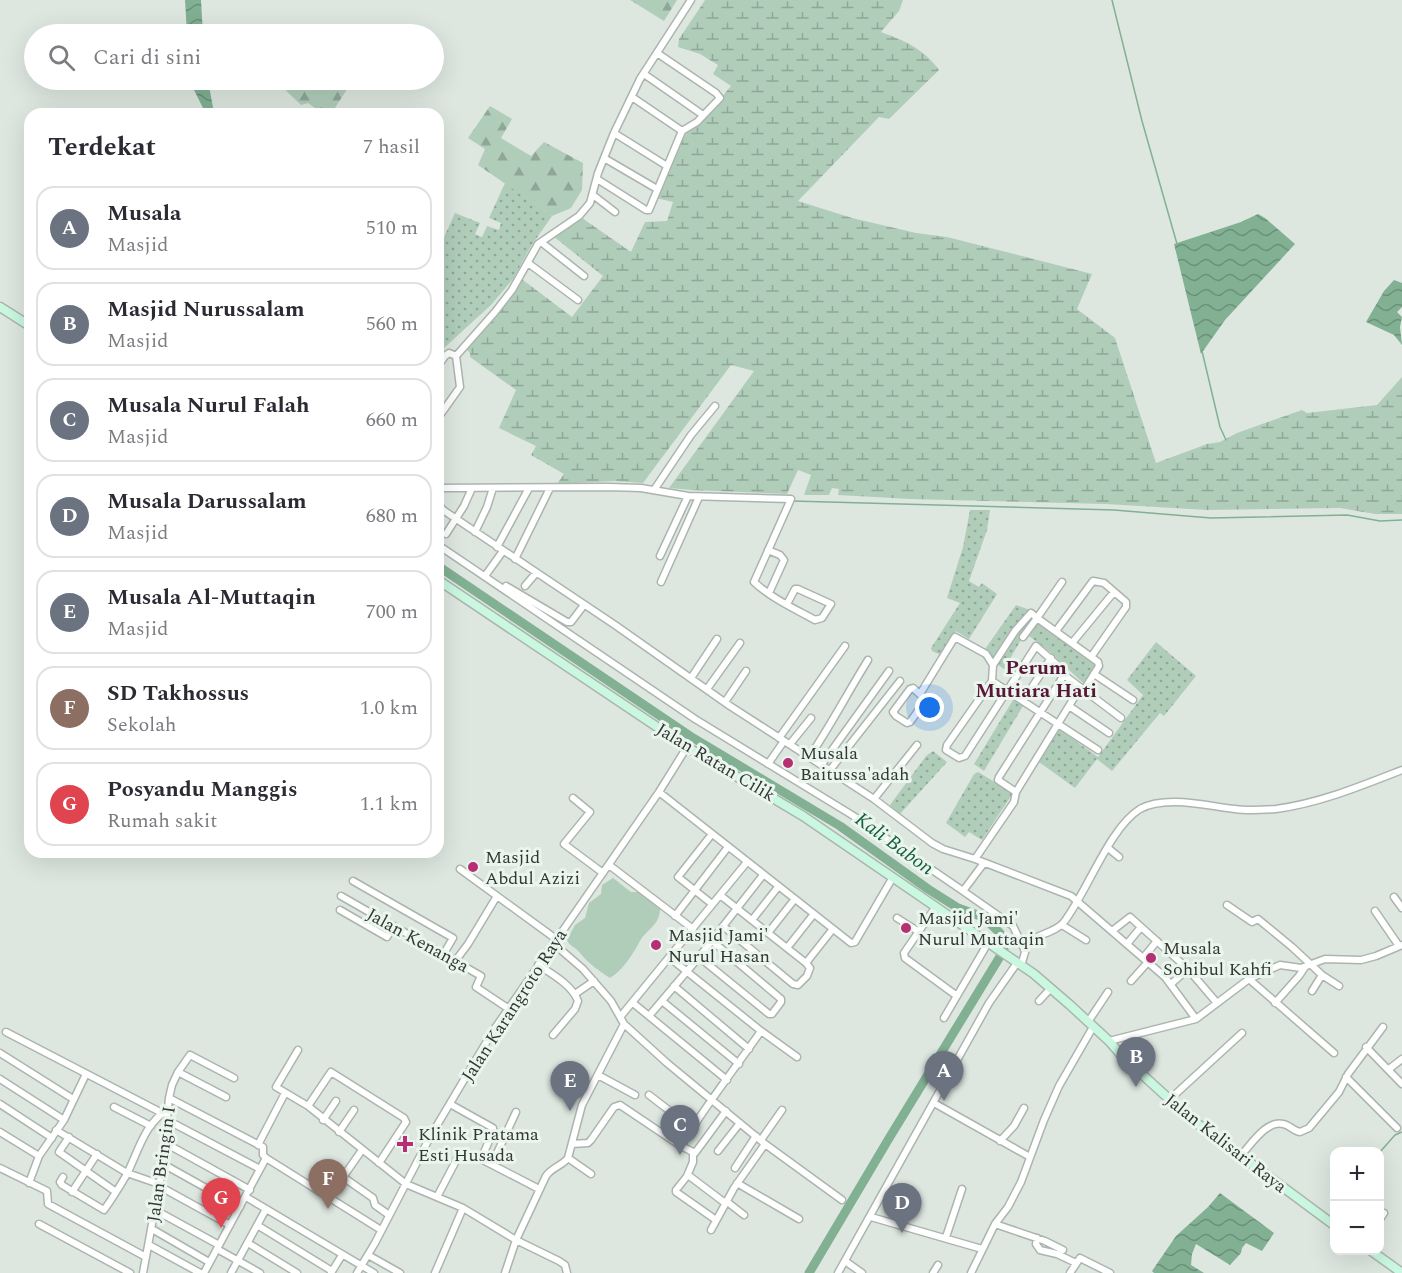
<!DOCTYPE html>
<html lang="id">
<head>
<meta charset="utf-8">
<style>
  body { margin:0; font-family:Spectral,serif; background:#f2f2f3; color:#2b2b33 }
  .controls { position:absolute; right:18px; bottom:18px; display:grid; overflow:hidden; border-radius:12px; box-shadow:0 6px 24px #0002 }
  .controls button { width:54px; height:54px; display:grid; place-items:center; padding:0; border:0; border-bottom:2px solid #e1e1e2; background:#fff; color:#2b2b33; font:30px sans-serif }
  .you { position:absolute; left:930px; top:708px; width:21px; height:21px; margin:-15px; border:4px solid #fff; border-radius:50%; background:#1a73e8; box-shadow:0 0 0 9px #1a73e833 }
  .badge { display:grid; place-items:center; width:39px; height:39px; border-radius:50%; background:#b52f72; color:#fff; font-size:20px; font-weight:700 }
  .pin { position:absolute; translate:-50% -50px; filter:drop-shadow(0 2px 3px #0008) }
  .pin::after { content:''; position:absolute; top:32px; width:21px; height:18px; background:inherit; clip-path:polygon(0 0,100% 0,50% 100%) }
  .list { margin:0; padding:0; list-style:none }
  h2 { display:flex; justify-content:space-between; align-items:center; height:78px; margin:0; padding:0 24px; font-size:26px }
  h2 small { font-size:20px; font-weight:400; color:#7c7c81 }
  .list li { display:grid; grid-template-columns:39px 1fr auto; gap:18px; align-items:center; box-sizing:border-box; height:84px; margin:0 12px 12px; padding:0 12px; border:2px solid #e1e1e2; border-radius:18px }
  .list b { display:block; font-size:22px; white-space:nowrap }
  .list p { margin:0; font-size:20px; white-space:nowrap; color:#7c7c81 }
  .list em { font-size:20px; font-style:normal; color:#7c7c81 }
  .icon { flex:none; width:33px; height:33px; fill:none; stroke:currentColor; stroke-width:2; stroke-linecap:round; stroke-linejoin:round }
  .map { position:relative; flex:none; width:1402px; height:1273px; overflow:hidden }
  .search { position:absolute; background:#fff; box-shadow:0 6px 24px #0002; left:24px; top:24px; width:420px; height:66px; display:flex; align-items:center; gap:15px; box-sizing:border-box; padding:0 21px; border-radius:33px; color:#7c7c81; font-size:22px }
  .panel { position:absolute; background:#fff; box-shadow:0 6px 24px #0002; left:24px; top:108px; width:420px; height:750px; border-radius:18px }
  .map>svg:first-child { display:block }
  .grass { fill:url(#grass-dots) }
  .forest { fill:url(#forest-firs) }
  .wetland { fill:url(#wetland-marsh) }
  .pitch { fill:#b0cdba }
  .water { fill:url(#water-waves) }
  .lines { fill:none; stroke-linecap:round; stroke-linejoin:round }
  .stream { stroke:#82b093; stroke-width:1.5 }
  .river { stroke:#82b093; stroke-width:9 }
  .street-casing { stroke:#abb5ae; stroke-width:9 }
  .secondary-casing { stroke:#abb5ae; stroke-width:11 }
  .street { stroke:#fff; stroke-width:6 }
  .secondary { stroke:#c9f7df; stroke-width:8 }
  .poi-dot { fill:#b52f72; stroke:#eaf5ee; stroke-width:2 }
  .labels { text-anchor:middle; stroke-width:6; stroke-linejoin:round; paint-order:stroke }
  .poi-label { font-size:18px; fill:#333735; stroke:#eaf5ee; text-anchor:start }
  .street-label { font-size:18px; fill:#333735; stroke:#eaf5ee }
  .neighbourhood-label { font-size:20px; font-weight:bold; fill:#581736; stroke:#eaf5ee }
  .water-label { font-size:20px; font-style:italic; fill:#15603b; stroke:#eaf5ee }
</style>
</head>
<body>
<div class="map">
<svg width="1402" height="1273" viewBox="0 0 1402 1273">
  <defs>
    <pattern id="grass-dots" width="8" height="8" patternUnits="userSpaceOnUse" patternTransform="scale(1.5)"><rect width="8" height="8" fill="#b0cdba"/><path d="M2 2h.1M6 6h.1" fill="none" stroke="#90a798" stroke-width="1.8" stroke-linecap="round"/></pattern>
    <pattern id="forest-firs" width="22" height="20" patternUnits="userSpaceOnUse" patternTransform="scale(1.5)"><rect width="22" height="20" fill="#b0cdba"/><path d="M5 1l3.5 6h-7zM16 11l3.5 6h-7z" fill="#90a798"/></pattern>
    <pattern id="wetland-marsh" width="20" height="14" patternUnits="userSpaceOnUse" patternTransform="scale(1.5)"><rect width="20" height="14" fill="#b0cdba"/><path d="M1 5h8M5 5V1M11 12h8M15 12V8" fill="none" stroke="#90a798"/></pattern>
    <pattern id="water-waves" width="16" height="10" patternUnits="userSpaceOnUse" patternTransform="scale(1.5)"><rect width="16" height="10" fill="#82b093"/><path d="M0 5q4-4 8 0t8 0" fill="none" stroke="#6b9079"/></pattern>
  </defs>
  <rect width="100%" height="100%" fill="#dde7e0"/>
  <path class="grass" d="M505 183 552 216 531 246 513 279 491 305 445 347 438 357V243L441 244 455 213 480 223 475 234 482 237 487 226 499 230 501 223 489 218Z
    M970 510H990L987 530 969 581 979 587 982 583 997 594 969 639 956 631 941 655 932 651 931 648 960 603 947 598 963 547Z
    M1016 605 1030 610 1036 618 1096 664 1083 683 1049 651 1025 633 1004 669 995 663 985 649Z
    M1156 642 1196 676 1164 716 1160 713 1112 771 1097 759 1075 788 1039 762 1059 729 1098 757 1143 695 1127 680Z
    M1013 700 1023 706 984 771 974 764Z
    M933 751 947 762 900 814 890 805 926 756Z
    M978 772 1013 793 982 840 969 832 965 837 946 823 974 774Z"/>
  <path class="forest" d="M630 0H677L664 21Z
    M275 80H353L331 114H323L308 103 301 105Z
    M490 106 512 119 501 138 531 156 544 142 583 163 582 190 571 208 552 216 478 165 485 149 468 138Z"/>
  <path class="wetland" d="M705 0H903L899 11 881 32C905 41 923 48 939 70L889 119 879 117 798 201 852 218 916 233 947 237 1092 274 1077 309 1115 338 1156 463 1207 444 1220 442 1237 433 1302 410 1307 413 1377 405 1402 377V514H1375L1340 508 1207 510 1106 504 910 499 838 495 839 489 832 488 829 495H804L811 475 798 470 787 494 691 490 669 488 754 371 731 365 643 483 615 481 557 484 564 474 531 455 536 446 499 428 516 390 470 357V353L464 347 519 277 572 317 603 276 553 236 582 218 631 252 645 222 667 221 673 202 656 198 662 179 687 132 697 127 731 86 713 74 718 65 700 54 678 47 679 39Z"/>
  <path class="pitch" d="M613 878 631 892H639L660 909C660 925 647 929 640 941 633 954 623 970 610 978 597 969 591 966 580 953 576 947 570 947 567 940L575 925 585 918 589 903 601 894 602 885Z"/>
  <path class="water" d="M185 0H201L203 34H187Z
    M192 80H208L214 113 206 114 193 88Z
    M1258 214 1265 218 1295 244 1225 320 1201 354 1174 244 1241 222Z
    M1394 280 1402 283V307L1397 312 1402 317 1400 327 1402 345 1394 335 1366 322 1384 291Z
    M1220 1193 1274 1233 1262 1251 1246 1243 1242 1248 1241 1253 1230 1265 1196 1244 1192 1254 1191 1265 1204 1273H1154L1152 1271 1176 1236 1208 1207Z"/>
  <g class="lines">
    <path class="stream" d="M1112 0 1142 121 1177 244
      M1202 351 1220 427 1226 440
      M792 501 1114 510 1211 518 1347 515 1380 521 1402 520
      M1380 1152 1395 1135 1402 1132"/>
    <path class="river" d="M438 566 690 736 840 826 928 889 958 908 983 917 1000 933 1004 950 888 1140 809 1273"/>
    <defs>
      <path id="street" d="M644 74 703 115
        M632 97 682 131
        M614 133 667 166
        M604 158 657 189
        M597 179 646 210H649L682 131 697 122 720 98 716 93 657 53
        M593 195 615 212
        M541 242 584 276
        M528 263 578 300
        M456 356 495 312 512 290 538 244 579 216 590 203 598 173 614 133 640 79 691 0
        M438 366 445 356 449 353 456 356
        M438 418 460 387 456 356
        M438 488 609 487 641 488 688 496 791 499 754 582C771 598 795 609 815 620L822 618 831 604 798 589H795L787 604
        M654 490 691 435 715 406
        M438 504 443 510 615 625 730 706 874 799 932 843 943 849 975 859 1071 896 1165 977 1196 1019
        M475 532 487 507 493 488
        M446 534 464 506 472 488
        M438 545 695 719 852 815 963 891 1013 926 1025 951
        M497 547 529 488
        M768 550 780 555 784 560 769 593
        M660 556 688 496
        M515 559 550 488
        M485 576 503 551
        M661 582 699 497
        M1062 582 1037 618 1098 662 1099 666 1084 690
        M506 586 567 622H571L584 605
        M525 586 536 573
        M1056 631 1093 581 1104 583 1126 602V607L1091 657
        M1023 637 1037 618 1031 613 1015 631 993 665 992 681 947 745 946 750 959 758 965 756 1036 646 1063 670 1064 675 1121 718
        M1072 643 1114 592
        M1094 674 1133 700
        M691 678 717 639
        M992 681 1098 750
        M913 688 926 700 910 722 907 723 896 716 893 712 910 689Z
        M707 689 740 643
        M920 694 955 637 986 654 993 665
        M1023 701 1051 658
        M725 702 746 671
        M1069 706 1109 733
        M779 738 845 646
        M790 744 811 718
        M810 756C831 725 848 692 868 660
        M768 764 784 741
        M822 764 889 671
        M830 770 900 681
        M659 792 851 943 855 942 893 877
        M1016 792 998 780 999 777 1064 675
        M1016 792 1080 688
        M573 798 590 812 564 844 603 873
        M874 799 917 745
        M712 834 678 877 712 904
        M1108 848 1119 857
        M975 859 1014 802 1016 792
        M609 865 693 929
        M460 869 556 939
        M353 881 453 938 443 955
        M963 891 984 863
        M720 895 806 963
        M341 896 481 976 476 987 509 1009
        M1394 897 1402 908
        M1227 905 1252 922 1258 919 1292 947 1322 975 1339 986
        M935 908 904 953 905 958 957 996
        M340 910 387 937 393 927
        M1375 911 1399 946
        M675 916 728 847
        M897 918 919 932
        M752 920 778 887
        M1062 925 1086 940
        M723 926 793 984 798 985 807 976 810 968 806 963
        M1112 931 1130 917 1188 969 1217 1003
        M768 933 794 900
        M553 943 583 969 611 1001 624 1024 667 1063 765 1144 842 1200
        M1127 944 1141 927
        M787 948 813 915
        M699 957 769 1014H772L781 1002V999L711 940
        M670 958 761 1031 797 1057
        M1143 958 1157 941
        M456 960 468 944 497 896
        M806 963 832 930
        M538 965C552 974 572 985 578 1001L575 1009 553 1035
        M1021 966 1028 942C1039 934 1056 932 1064 922 1087 892 1110 827 1140 809 1166 795 1207 806 1235 809 1248 811 1262 810 1276 809 1320 803 1361 786 1402 770
        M1249 979 1334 1053
        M1131 981 1148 962
        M1171 984 1188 969
        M674 986 749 1049
        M1312 991 1322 975
        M575 994 594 981
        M662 1001 739 1064
        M1039 1001 1051 988
        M633 1003 727 1080
        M1275 1003 1299 976 1305 967
        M621 1016 747 862
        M649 1016 699 957 763 875
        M944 1018 988 943
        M1088 1022 1108 992
        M6 1032 162 1113
        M1109 1041 1196 1019 1249 979 1280 965 1301 968 1325 959 1361 960 1376 956 1402 945
        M1366 1047 1402 1084
        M298 1050 276 1087 308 1106 406 1184 463 1208 516 1240 559 1261 565 1265 567 1273
        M0 1053 73 1099
        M1389 1069 1402 1059
        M178 1072 190 1055 234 1078
        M598 1075 635 1095
        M1346 1077 1397 1128
        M0 1079 64 1120
        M649 1095 692 1128
        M169 1098 172 1085 178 1072 226 1097
        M1169 1100 1242 1033
        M934 1103 1030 1157
        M0 1104 52 1138
        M450 1104 493 1128V1132L481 1159 539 1189
        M308 1106 331 1072 404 1118 406 1122 379 1163
        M114 1107 151 1126
        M726 1111 695 1153 681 1146C705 1106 734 1070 761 1031
        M167 1120 260 1169
        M323 1120 336 1101
        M56 1130 127 1173 159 1184
        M0 1132 39 1156
        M339 1132 354 1110
        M69 1137 59 1152 116 1192
        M761 1140 782 1110
        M1000 1141 1014 1126 1024 1108
        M165 1143 250 1190
        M572 1144 588 1143 591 1140 614 1107 620 1105 681 1146
        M258 1145 285 1093
        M718 1151 740 1123
        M1241 1155C1251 1145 1266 1120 1283 1124 1290 1125 1293 1131 1300 1132L1309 1128 1339 1092 1348 1074 1383 1027
        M266 1158 381 1230
        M568 1158 591 1174
        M163 1164 240 1207
        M492 1164 516 1112
        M0 1168 47 1191 48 1204 146 1257
        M735 1168 756 1136
        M687 1176 693 1162V1154
        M63 1177 60 1182 62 1185 104 1210C112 1199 120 1186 127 1174 138 1152 145 1122 168 1110
        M343 1177 373 1198 375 1205 389 1215
        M29 1183 39 1156 64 1120 86 1074
        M737 1183 799 1219
        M159 1186 230 1225
        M72 1192 97 1154
        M246 1197 374 1273
        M329 1197 362 1150
        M437 1197 459 1155
        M726 1201 744 1215
        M155 1210 219 1245
        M871 1217 982 1249
        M1380 1219 1384 1213
        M716 1220 676 1192V1190L688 1175 725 1203
        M39 1224 130 1273
        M995 1224 1045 1241 1063 1250
        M257 1225 332 1271
        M152 1229 209 1262
        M711 1230 734 1188 765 1144
        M946 1237 962 1189
        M1037 1238 1036 1244 1040 1250 1057 1254 1076 1263
        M248 1243 297 1273
        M149 1245 200 1273
        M217 1249 260 1273
        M368 1255 400 1273
        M845 1261 862 1273
        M143 1273 163 1164 169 1098 263 1147V1155L266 1158
        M204 1273 266 1158
        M231 1273 266 1209
        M331 1273 342 1255
        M357 1273 375 1243 430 1137 493 1031 659 792 687 747
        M435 1273 463 1208
        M505 1273 516 1240 546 1176C552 1167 562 1166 568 1158L582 1105 624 1024
        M838 1273 989 1003 1017 963
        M933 1273 938 1265
        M971 1273 995 1224 1008 1207 1021 1182 1044 1120 1059 1086 1093 1027
        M1070 1273 1080 1258 1110 1273"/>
      <path id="secondary" d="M0 307 30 326
        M438 580 687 747 803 816 1034 974 1070 1005 1109 1041 1122 1056 1191 1119 1334 1225
        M1370 1250 1402 1273"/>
    </defs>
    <use href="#street" class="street-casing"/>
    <use href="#secondary" class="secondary-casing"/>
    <use href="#street" class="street"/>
    <use href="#secondary" class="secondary"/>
  </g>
  <g class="poi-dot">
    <circle cx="788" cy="763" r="6"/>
    <circle cx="473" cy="867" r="6"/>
    <circle cx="906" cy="928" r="6"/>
    <circle cx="656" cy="945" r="6"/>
    <circle cx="1151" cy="958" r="6"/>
    <path d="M402 1135h6v6h6v6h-6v6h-6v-6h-6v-6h6z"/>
  </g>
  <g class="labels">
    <g class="poi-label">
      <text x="800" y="759">Musala<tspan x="800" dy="21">Baitussa'adah</tspan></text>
      <text x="485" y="863">Masjid<tspan x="485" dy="21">Abdul Azizi</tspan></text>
      <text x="918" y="924">Masjid Jami'<tspan x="918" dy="21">Nurul Muttaqin</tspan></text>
      <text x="668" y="941">Masjid Jami'<tspan x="668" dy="21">Nurul Hasan</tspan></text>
      <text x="1163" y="954">Musala<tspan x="1163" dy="21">Sohibul Kahfi</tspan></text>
      <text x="418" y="1140">Klinik Pratama<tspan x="418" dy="21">Esti Husada</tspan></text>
    </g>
    <g class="street-label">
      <text transform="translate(716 762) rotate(31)" y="6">Jalan Ratan Cilik</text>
      <text transform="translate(418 940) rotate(29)" y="6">Jalan Kenanga</text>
      <text transform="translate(514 1005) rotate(-57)" y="6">Jalan Karangroto Raya</text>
      <text transform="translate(1226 1143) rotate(38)" y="6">Jalan Kalisari Raya</text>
      <text transform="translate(161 1164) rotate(-82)" y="6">Jalan Bringin I</text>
    </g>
    <g class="neighbourhood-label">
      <text x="1036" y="674">Perum<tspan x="1036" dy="23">Mutiara Hati</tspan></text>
    </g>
    <g class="water-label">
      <text transform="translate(895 843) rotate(36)" y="7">Kali Babon</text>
    </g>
  </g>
</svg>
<div class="controls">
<button>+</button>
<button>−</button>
</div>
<div class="you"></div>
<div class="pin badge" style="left:944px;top:1101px;background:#6b7280">A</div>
<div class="pin badge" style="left:1136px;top:1087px;background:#6b7280">B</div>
<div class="pin badge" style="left:680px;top:1155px;background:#6b7280">C</div>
<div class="pin badge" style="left:902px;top:1233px;background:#6b7280">D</div>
<div class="pin badge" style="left:570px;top:1111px;background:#6b7280">E</div>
<div class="pin badge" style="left:328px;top:1209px;background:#8d6e63">F</div>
<div class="pin badge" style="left:221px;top:1228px;background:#e0444e">G</div>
<div class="search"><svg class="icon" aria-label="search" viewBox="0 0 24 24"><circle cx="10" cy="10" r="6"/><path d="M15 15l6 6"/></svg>Cari di sini</div>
<section class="panel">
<h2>Terdekat<small>7 hasil</small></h2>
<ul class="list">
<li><span class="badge" style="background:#6b7280">A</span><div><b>Musala</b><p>Masjid</p></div><em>510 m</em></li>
<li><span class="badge" style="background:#6b7280">B</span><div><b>Masjid Nurussalam</b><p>Masjid</p></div><em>560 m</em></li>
<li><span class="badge" style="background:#6b7280">C</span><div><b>Musala Nurul Falah</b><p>Masjid</p></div><em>660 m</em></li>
<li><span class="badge" style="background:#6b7280">D</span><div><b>Musala Darussalam</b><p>Masjid</p></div><em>680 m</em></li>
<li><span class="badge" style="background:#6b7280">E</span><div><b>Musala Al-Muttaqin</b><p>Masjid</p></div><em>700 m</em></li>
<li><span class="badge" style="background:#8d6e63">F</span><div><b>SD Takhossus</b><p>Sekolah</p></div><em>1.0 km</em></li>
<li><span class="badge" style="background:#e0444e">G</span><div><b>Posyandu Manggis</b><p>Rumah sakit</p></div><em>1.1 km</em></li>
</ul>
</section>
</div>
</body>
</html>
